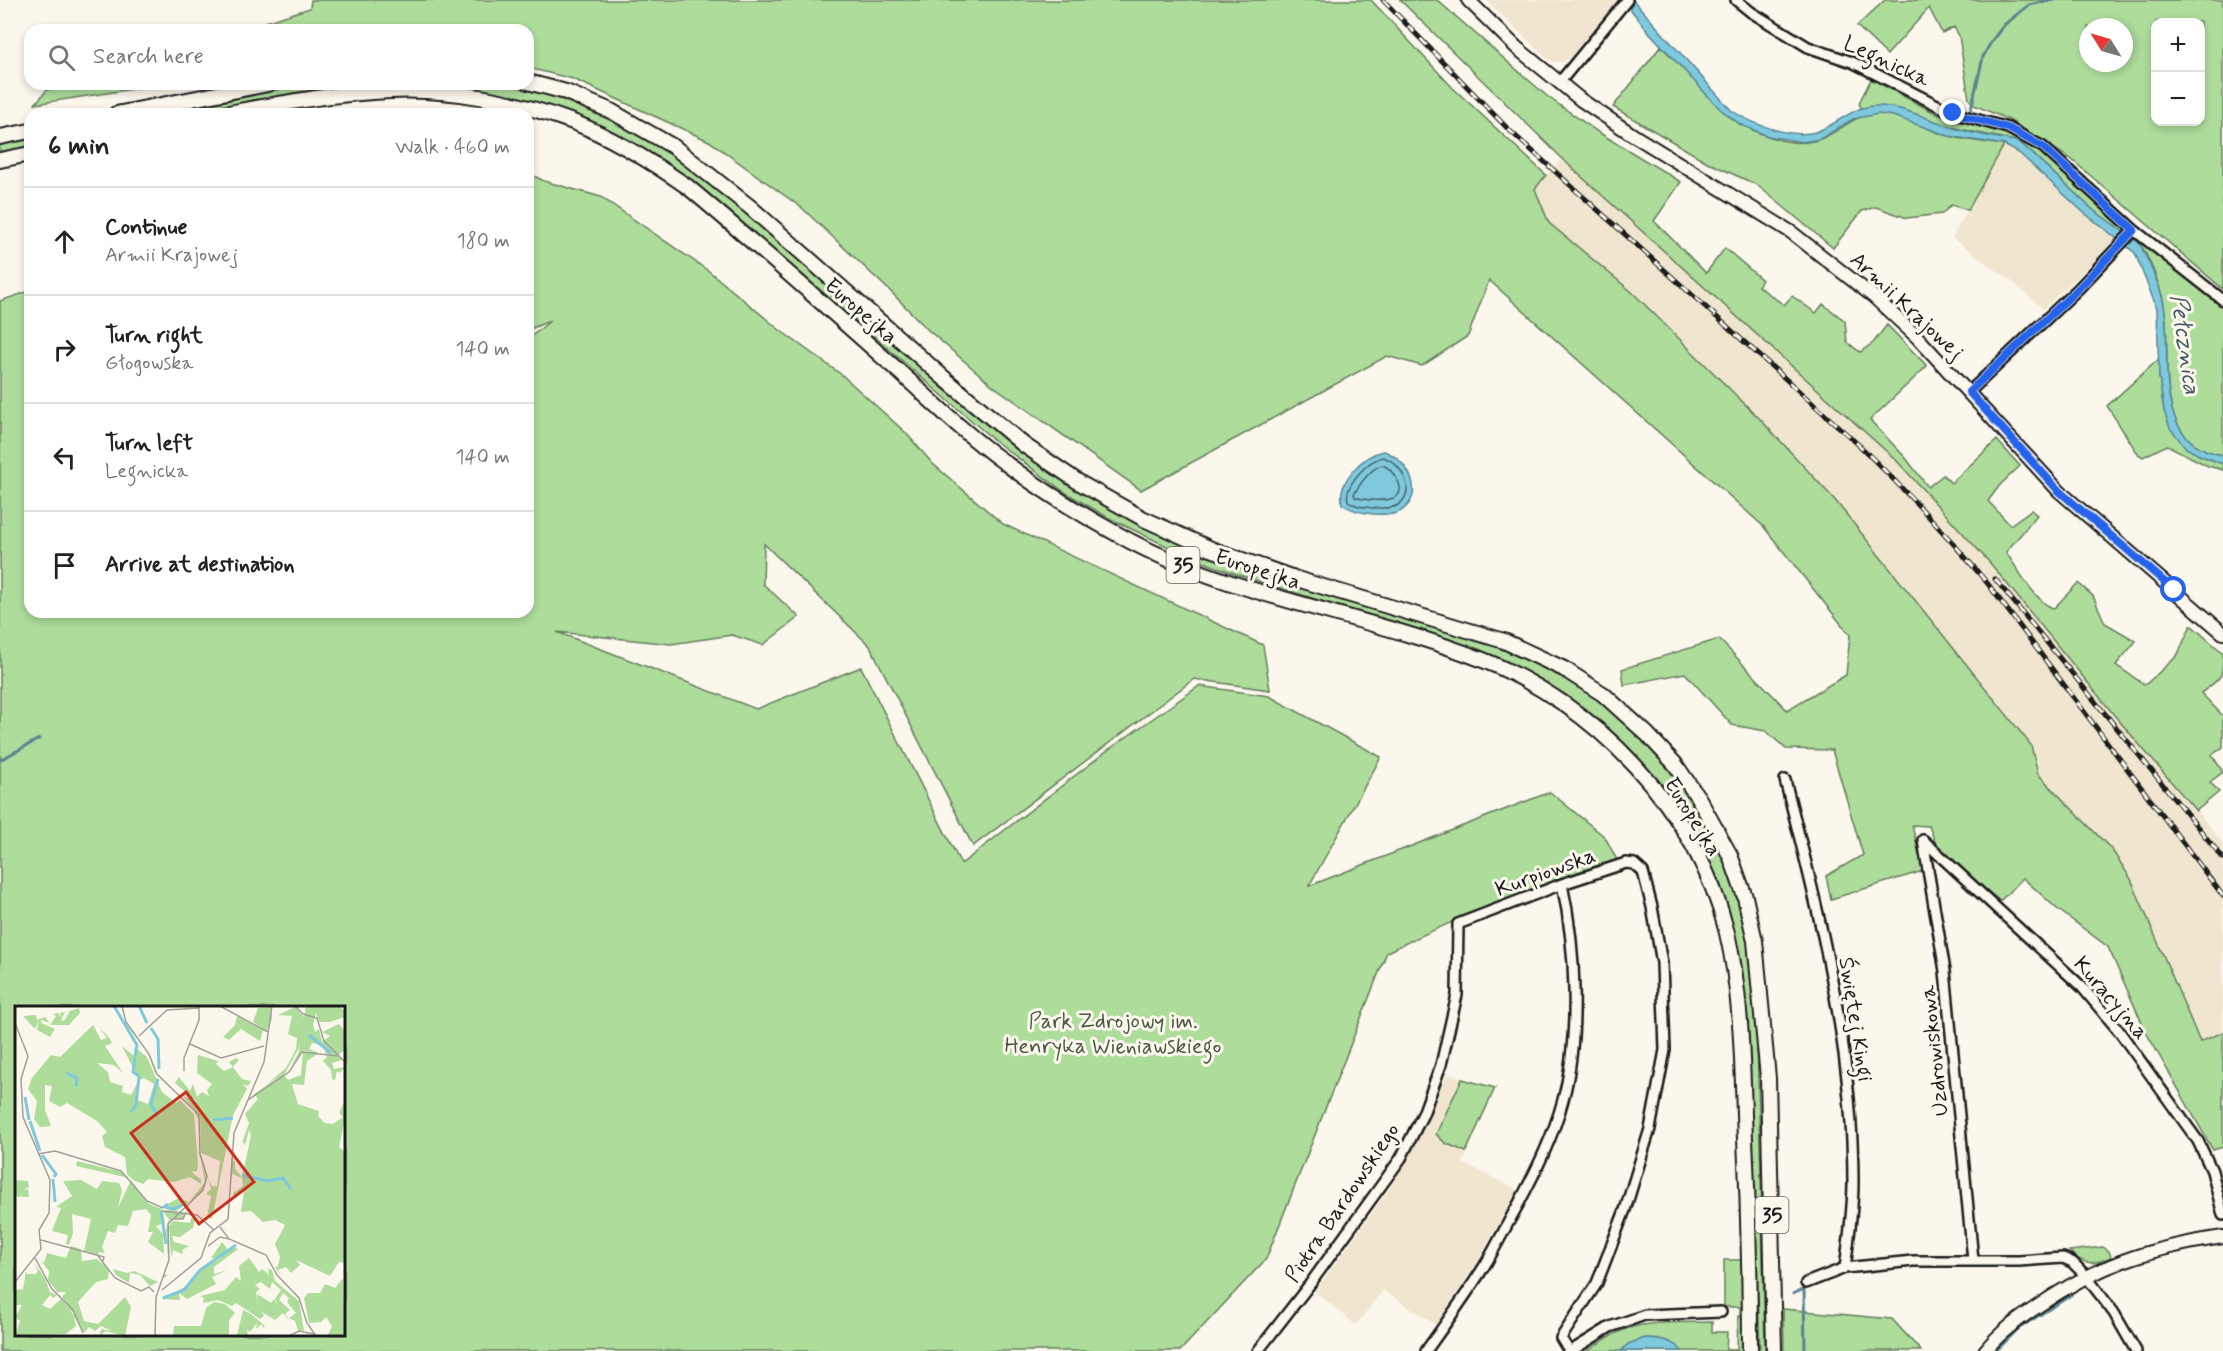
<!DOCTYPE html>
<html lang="en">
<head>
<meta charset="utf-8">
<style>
  body { margin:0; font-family:Mynerve,sans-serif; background:#f2f2f2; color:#222 }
  .controls { position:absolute; right:18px; top:18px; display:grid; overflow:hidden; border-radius:12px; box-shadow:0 3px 9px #0003 }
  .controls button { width:54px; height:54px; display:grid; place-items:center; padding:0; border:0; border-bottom:2px solid #e0e0e0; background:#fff; color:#222; font:30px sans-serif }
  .compass { position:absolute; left:2079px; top:18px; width:54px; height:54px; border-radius:50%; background:#fff; box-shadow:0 3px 9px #0003; rotate:307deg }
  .stop { position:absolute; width:18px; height:18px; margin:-14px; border:4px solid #2563eb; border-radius:50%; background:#fff }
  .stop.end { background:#2563eb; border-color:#fff; box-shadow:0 2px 6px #0008 }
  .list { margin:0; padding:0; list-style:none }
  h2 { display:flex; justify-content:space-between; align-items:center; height:78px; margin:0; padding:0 24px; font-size:26px }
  h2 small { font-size:20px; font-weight:400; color:#767676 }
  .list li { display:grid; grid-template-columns:39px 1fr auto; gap:18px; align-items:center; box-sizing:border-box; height:108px; padding:0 24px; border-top:2px solid #e0e0e0 }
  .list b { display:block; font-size:22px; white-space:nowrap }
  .list p { margin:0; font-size:20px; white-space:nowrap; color:#767676 }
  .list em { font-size:20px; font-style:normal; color:#767676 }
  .icon { flex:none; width:33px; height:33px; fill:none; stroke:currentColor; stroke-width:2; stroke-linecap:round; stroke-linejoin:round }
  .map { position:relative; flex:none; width:2223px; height:1351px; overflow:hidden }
  .search { position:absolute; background:#fff; box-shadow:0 3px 9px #0003; left:24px; top:24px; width:510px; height:66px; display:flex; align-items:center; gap:15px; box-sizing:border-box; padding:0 21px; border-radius:18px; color:#767676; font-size:22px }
  .panel { position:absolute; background:#fff; box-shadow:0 3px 9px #0003; left:24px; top:108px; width:510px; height:510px; border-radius:18px }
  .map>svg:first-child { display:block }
  .built { fill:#f0e6cf }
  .green { fill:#addc9b; stroke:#647c5c; stroke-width:1.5; fill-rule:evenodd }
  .water { fill:#7fc9df; stroke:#578491; stroke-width:1.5 }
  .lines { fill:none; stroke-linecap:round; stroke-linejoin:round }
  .shore { stroke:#44616a; stroke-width:1.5 }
  .stream { stroke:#578491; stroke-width:3 }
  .street-casing { stroke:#1c1c1c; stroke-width:14 }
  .secondary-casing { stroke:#1c1c1c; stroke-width:16 }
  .primary-casing { stroke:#1c1c1c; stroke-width:18 }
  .street { stroke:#fbf7ec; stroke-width:9 }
  .secondary { stroke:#fbf7ec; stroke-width:12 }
  .primary { stroke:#fbf7ec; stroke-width:14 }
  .rail-casing { stroke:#1c1c1c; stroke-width:5 }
  .rail { stroke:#fbf7ec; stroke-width:3; stroke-dasharray:9; stroke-linecap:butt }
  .route { stroke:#2563eb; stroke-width:8 }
  .labels { text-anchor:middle; stroke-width:6; stroke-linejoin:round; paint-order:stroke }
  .shield { fill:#fbf7ec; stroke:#5f5e5a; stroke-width:1.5 }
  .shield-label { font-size:21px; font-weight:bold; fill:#1c1c1c }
  .street-label { font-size:22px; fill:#1c1c1c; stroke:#fbf7ec }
  .park-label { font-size:22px; fill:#485642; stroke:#fbf7ec }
  .water-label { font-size:24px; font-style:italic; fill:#3f5960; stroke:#fbf7ec }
  .inset-river { fill:none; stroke:#7fc9df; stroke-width:3 }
  .inset-road { fill:none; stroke:#a29f99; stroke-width:1.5 }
  .view { fill:#c8321e; fill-opacity:0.15; stroke:#c8321e; stroke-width:3 }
  .inset-edge { fill:none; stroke:#1c1c1c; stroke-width:3 }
</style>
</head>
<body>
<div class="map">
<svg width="2223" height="1351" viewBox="0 0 2223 1351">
  <rect width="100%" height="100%" fill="#fbf7ec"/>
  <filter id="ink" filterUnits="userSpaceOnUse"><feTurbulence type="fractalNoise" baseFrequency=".0167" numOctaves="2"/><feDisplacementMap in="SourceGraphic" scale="12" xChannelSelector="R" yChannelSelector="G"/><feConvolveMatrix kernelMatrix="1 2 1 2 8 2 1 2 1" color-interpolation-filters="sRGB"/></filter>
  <g filter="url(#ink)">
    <path class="built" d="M1486 0H1618L1571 57 1562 62H1553L1546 58Z
      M2004 145 2019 153 2063 194 2118 239 2043 309 2014 283 1952 238Z
      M1562 158 1896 460 1991 563 2223 843V1032L2201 1042 2131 879 2112 850 2038 774 2031 745 1834 499 1760 419 1632 292 1549 223 1535 189Z
      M1447 1074 1496 1087 1463 1163 1518 1190 1478 1261 1436 1325 1383 1290 1356 1325 1315 1292 1389 1189 1422 1132Z"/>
    <path class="green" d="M311 0H1371L1453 88 1546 175 1535 189 1549 223 1632 292 1760 419 1834 499 2031 745 2038 774 2112 850 2131 879 2200 1042 2223 1032V1147L2213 1150 2147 1034 2108 947 2056 908 2023 878 2000 901 1938 850 1929 826 1912 825 1923 871 1831 899 1826 876 1863 855 1832 750 1786 749 1766 731 1732 725 1685 673 1624 685 1622 669 1719 639 1787 710 1846 675 1850 635 1763 526 1489 280 1468 336 1422 366 1387 356 1141 490 992 385 928 330 891 292 802 208 709 141 573 79 528 68V30H240L310 8Z
      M1400 0H1437L1548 97 1598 132 1681 182 1654 221 1706 273 1725 248 1762 280 1758 286 1784 305 1792 296 1816 313 1823 304 1845 321 1847 342 1860 352 1873 343 1887 325 1927 366 1870 420 1905 457 1928 487 1943 475 1951 483 1997 440 2020 466 2000 485 1988 501 2010 525 2031 510 2037 515 2006 552C2016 567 2038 605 2054 608L2078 583 2093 596 2105 623 2136 641 2116 665 2145 685 2177 656 2191 625 2223 653C2223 679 2222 677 2201 693L2223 716V747L2212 755 2223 772 2210 782 2219 792 2196 811 2115 716 1990 563 1896 460 1574 170Z
      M1885 0H2223V289L2071 159 2009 120 1974 105 1969 99 1959 36 1954 27 1942 33 1929 8 1887 55 1857 26ZM2200 22V122H2156V22ZM2088 27H2124V63H2088Z
      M1661 46 1729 117C1753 132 1791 150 1820 139 1842 131 1854 113 1879 114 1904 115 1926 130 1949 136 1967 141 1986 142 2004 145L1968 210 1951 205 1942 214 1907 218 1876 207 1862 211 1833 248 1757 185 1709 163 1613 107Z
      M1871 79 1937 114 2018 137 2050 159 2126 229 2123 232 2092 209 2023 145 2015 141 1951 127 1892 107 1861 108 1859 103Z
      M66 84H166L35 104 47 90Z
      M308 84H505L528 89 563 100 629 128 685 163 714 186C779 240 842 297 905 352 982 420 1059 485 1153 530 1239 571 1334 595 1425 624 1456 633 1487 642 1516 654 1634 702 1721 808 1746 932 1758 992 1757 1054 1759 1115 1762 1194 1763 1272 1765 1351H1760L1748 1019 1741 961 1733 928 1710 865 1682 815 1649 770 1616 735 1599 720 1548 684 1484 652 1236 574 1187 556 1107 517 1063 491 995 441 709 194 652 154 592 123 468 89 225 109 198 114H149Z
      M30 138V147L0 153V144Z
      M528 173 544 181 601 197 710 272 781 331 842 375 905 432 933 464 1003 524 1263 645 1270 690 1194 679 973 846 870 646 764 544 763 584 799 617 763 645 732 635 671 644 557 632 756 709 861 667 961 864 1108 750 1199 686 1269 696 1381 757 1309 886 1550 792 1605 837 1617 860C1538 886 1462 915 1387 952L1266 1259 1180 1351H0V301L30 291V612H528V339L551 320 528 330ZM16 1008H344V1334H16Z
      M2139 243H2144L2223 304V455C2151 444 2172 362 2165 312 2163 292 2150 258 2139 243Z
      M2160 358 2159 376 2164 411 2199 455 2223 464V470L2208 466 2167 445 2143 457 2138 454 2107 406Z
      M1462 1079 1495 1088 1466 1152 1445 1143 1436 1134Z
      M2103 1247 2109 1251 2111 1257C2093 1265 2084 1266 2069 1251Z
      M1724 1260H1743L1745 1351H1587C1601 1342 1616 1331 1633 1327 1658 1321 1686 1323 1712 1322V1332H1727L1726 1350H1737L1738 1316H1740V1307H1724Z
      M1783 1309 1892 1319 1921 1351H1784Z"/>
    <path class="water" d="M1623 0H1633L1731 110C1751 124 1794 140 1818 131 1846 120 1855 101 1890 107 1911 110 1932 121 1952 127 1972 134 1994 137 2015 141L2023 145 2092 209 2139 243 2142 248C2151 268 2163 290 2165 313 2171 363 2152 444 2223 455V464L2199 455 2186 448 2170 428 2164 411 2159 376 2157 309 2135 253 2083 212 2019 153 2004 145 1949 136 1893 116 1878 114 1853 119 1820 139 1802 142 1768 136 1741 125 1719 108 1647 30Z
      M1384 451C1406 458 1428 494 1401 511 1394 516 1382 514 1373 514 1361 513 1352 511 1342 504 1337 481 1363 455 1384 451Z
      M1645 1338C1659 1338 1673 1340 1682 1351H1621L1628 1344Z"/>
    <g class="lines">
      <path class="shore" d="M1383 457C1401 462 1418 492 1398 505 1392 509 1382 508 1375 508 1365 507 1356 507 1348 501 1344 485 1368 460 1383 457Z
        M1382 465C1389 467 1392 472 1396 478 1414 505 1370 502 1355 497L1354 494C1360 484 1371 468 1382 465Z"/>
      <path class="stream" d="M1971 109 1983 57 1991 42 2004 25 2029 5 2052 0
        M0 760 39 739
        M1793 1294 1804 1289 1805 1351
        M1996 1351 2019 1328 2071 1295"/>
      <defs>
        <path id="street" d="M1736 0 1751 12 1808 47 1852 62 1953 113 2008 128 2043 147 2134 230 2223 300
          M1559 83 1627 0
          M1969 392 2079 288 2134 230
          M1785 780C1819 913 1853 1043 1853 1182 1853 1210 1849 1239 1845 1268
          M1923 840 2082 987 2119 1031 2198 1141 2212 1171 2223 1215
          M1923 840 1945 971 1973 1260
          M1806 1283 1845 1268 1913 1261H2019L2063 1258 2072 1262 2086 1276 2114 1313 2136 1351
          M1258 1351 1310 1284 1401 1158 1423 1114 1441 1065 1457 995 1458 924 1562 884 1626 863 1634 864 1643 872 1652 907 1662 963 1665 1050 1650 1129 1625 1210 1597 1283 1561 1338 1569 1351
          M1426 1351C1446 1323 1467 1294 1485 1265 1497 1245 1507 1224 1518 1205 1536 1171 1553 1137 1563 1100 1580 1036 1576 948 1562 884
          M1571 1351 1610 1327 1645 1315 1721 1312"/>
        <path id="secondary" d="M1468 0 1517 48 1581 100 1633 135 1791 232 1874 297 1917 337 2059 491 2223 633
          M1985 1351C2000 1332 2019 1319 2038 1306 2099 1264 2150 1248 2223 1237"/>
        <path id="primary" d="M528 82 566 92 611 111 674 147 750 207 945 379 1024 445 1080 483 1144 519 1211 549 1297 579 1504 641 1564 669 1603 694 1647 734 1675 764 1699 799 1730 855 1745 897 1755 941 1768 1078 1774 1351
          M116 114 268 84
          M223 114C278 104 334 93 390 91 450 88 516 101 573 122 614 138 652 162 688 187 755 243 820 301 885 359 924 393 962 432 1004 462 1041 490 1089 519 1130 541 1239 598 1364 614 1478 658 1595 703 1697 809 1727 933 1741 992 1742 1054 1744 1115 1748 1194 1750 1272 1750 1351
          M0 137 30 131
          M0 160 30 154"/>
      </defs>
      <use href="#street" class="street-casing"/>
      <use href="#secondary" class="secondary-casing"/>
      <use href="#primary" class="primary-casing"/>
      <use href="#street" class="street"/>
      <use href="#secondary" class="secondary"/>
      <use href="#primary" class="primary"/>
      <defs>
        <path id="rail" d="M1383 0 1509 130 1861 447C1906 491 1948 536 1988 584L2223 896
          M1995 579 2223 858"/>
      </defs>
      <use href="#rail" class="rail-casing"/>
      <use href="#rail" class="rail"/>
    </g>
  </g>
  <g class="lines" filter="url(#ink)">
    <path class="route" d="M1953 113 2008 128 2043 147 2134 230 2079 288 1969 392 2059 491 2174 590"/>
  </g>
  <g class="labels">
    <g class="shield">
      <rect x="1166.5" y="547" width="33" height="36" rx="4.5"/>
      <rect x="1755.5" y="1197" width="33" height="36" rx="4.5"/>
    </g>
    <g class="shield-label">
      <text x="1183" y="572">35</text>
      <text x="1772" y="1222">35</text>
    </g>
    <g class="street-label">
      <text transform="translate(1887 60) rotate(25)" y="8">Legnicka</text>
      <text transform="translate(1908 305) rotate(43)" y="8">Armii Krajowej</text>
      <text transform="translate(862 310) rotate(41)" y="8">Europejka</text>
      <text transform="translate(1258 568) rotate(18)" y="8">Europejka</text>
      <text transform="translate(1694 816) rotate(58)" y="8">Europejka</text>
      <text transform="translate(1545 871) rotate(-20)" y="8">Kurpiowska</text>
      <text transform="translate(2112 997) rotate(49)" y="8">Kuracyjna</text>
      <text transform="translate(1857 1019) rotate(81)" y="8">Świętej Kingi</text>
      <text transform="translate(1933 1051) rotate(-96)" y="8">Uzdrowiskowa</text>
      <text transform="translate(1341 1202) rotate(-56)" y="8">Piotra Bardowskiego</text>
    </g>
    <g class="park-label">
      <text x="1113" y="1028">Park Zdrojowy im.<tspan x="1113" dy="25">Henryka Wieniawskiego</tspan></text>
    </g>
    <g class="water-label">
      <text transform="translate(2186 344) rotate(82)" y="8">Pełcznica</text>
    </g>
  </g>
  <g transform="translate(15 1006)">
    <rect width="330" height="330" fill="#fbf7ec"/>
    <path d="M107 0 110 16 134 49 141 67 179 103 183 109 185 115 184 144 191 168V177L188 183 184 188 163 204 161 203 162 205 170 207 169 212 156 213 162 205 154 216 153 252 152 260 149 268 153 269 147 273 153 254 151 224 154 213 148 206 155 203 149 200 164 192 174 196 190 176 184 144V115L178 103 140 67 133 48 110 17ZM291 0H324L330 5V11L315 16H304L301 7 298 19 300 26 304 23 307 36 315 30 307 26 324 18 330 25V44L323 49 327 54 317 57 319 63 330 61 325 67 322 65 320 74 317 73 316 64 308 55 312 51 308 39 297 37 294 43 304 47 292 55 289 79 277 78 283 98 304 105 303 110 310 117 318 118 328 111 324 107 330 94 329 117 324 141 330 146V257L324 256 315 270 281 254 285 259 276 267 271 261 263 264 267 272 260 261 263 260 265 251 260 238 270 219 260 214 248 216 236 205 226 206 229 186 220 191 218 187 228 180 227 172 217 168 216 155H220V163L227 171 236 130 234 124 230 140 228 135 224 145 234 117 230 108 243 93 240 89 234 92 267 68 253 77 271 62 281 43 282 32 273 28 277 10 263 9 280 1 289 11ZM285 40 283 48 275 61 288 45H294L288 46 286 69 273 74 269 69ZM256 1 257 13 252 25 238 16 243 2ZM64 2 65 7 54 19H35L41 10 38 8 43 7 46 12 45 7 50 6 46 14 49 15 55 5ZM21 9 22 14 30 11 35 17 26 14V17L40 23 35 31 22 24 24 15 20 23 8 10ZM222 10 248 24 245 35 226 23 214 34 208 31 220 19ZM78 19 86 34 92 32 85 23 93 30 97 37 90 40 108 67 99 59 82 57 93 66 95 76 108 80 107 86 116 89 124 74 107 40 119 50 120 41 132 51 147 86 161 97 165 94 179 108 183 157 182 165 176 166 186 173V178L175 171 159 176 133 173 128 178 118 174 112 168 110 151 90 141 87 130 92 126 82 115 52 97 45 101 34 95 37 80 30 79V104L36 120 25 121 19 113 22 95 13 83 17 72 36 49 45 51ZM129 72 139 78 133 98 122 94 124 74ZM183 49 203 55 201 58 209 65 218 61 214 56 221 52 224 54 218 61 227 73 236 75 233 80 228 78 232 83 218 109 197 213 192 211 196 190 191 188 196 183 193 172 197 180H202L205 155 186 147 185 111 168 90 182 96 160 77 164 71 175 85 178 78 182 91 187 86 194 90 192 84 197 78 182 67ZM62 155 107 166 114 172 61 160ZM0 174 13 175 14 181 7 185 13 183 14 191H7V186L6 191 0 190ZM66 174 82 183 87 175 104 177 107 184 103 202 116 174 134 198 147 203 150 217 141 220 148 228 149 248 133 236 138 226H133L136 209 131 203 118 205 113 220 103 219 100 227 93 225 87 241 90 247 84 246 83 249 69 245 76 213 57 208 58 227 54 239 51 238 53 229 37 225 46 202 41 201 57 190 48 175ZM176 212 180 213 178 222 165 231 157 230 159 236 174 240 167 244 168 248 158 244 157 250 156 249 154 220 158 215 175 217ZM207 236 213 244 208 250 218 241 223 243 199 261V268L212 264 197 271 201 278 172 293 164 287 165 294 146 293 170 281 184 264 206 252H196ZM56 240 66 243 67 255 82 253 94 264 93 273 81 276 63 296 69 315 83 318 110 291 116 301 110 330 90 325 85 330 86 323 97 325 86 320 80 325 74 321 69 327 47 291 51 286H42L33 274 34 265 26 255 29 257 32 247 51 252ZM234 252 244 266 247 263 254 269 253 263 257 264 260 275 284 295 289 325 283 324 280 315 274 312 281 307 272 296 274 292 268 287 264 294 275 304 270 308 275 316 268 307 269 306 260 314 247 306 249 310 245 313 221 297 217 300 203 294 188 297 189 292 185 290 210 284 221 271 226 275 224 260ZM246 276 255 283 257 276 266 284 260 293 265 301 259 293 256 297 242 288 243 303 241 286 245 283 240 279ZM19 258 22 261 30 272 35 286 42 289 38 292 35 289 27 299 35 303 46 293 58 307 61 320 51 328 0 330 5 315 0 311 7 299H0V284L8 283 11 265 12 268H21L23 264ZM98 263 112 267 119 265 143 276 135 280 125 269 115 267 114 277 101 269ZM328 272 330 330 313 329 317 320 311 311 306 316 294 317 289 292 293 287H305L310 278 320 282ZM199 296 210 298 220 307 214 314V330H158L159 320H186L191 302ZM228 304 236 308 250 320 248 322 247 318 241 323 242 317 235 326 232 323 233 330 216 329H222Z" fill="#addc9b" fill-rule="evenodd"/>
    <path class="inset-river" d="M99 0 122 39 120 50M124 0 132 17M136 22 143 33 144 63M294 29 316 47M120 51 118 66 124 70M51 67 62 72 61 81M10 91 14 114M116 106 121 99 124 71M142 110 136 98 143 73M198 114 218 112M15 115 25 145M27 149 41 168 39 171M227 169 253 175 268 172 276 183M38 173 40 196M153 198 149 201 159 203 169 198M146 205 151 238M148 292 169 284 185 264 221 239"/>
    <path class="inset-road" d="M107 0 111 16 134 48 142 68 184 109 185 148 192 170 188 184 153 218 154 254 141 291 140 330M205 0 253 26M280 0 288 8 302 12 309 35 330 56M0 17 13 50 6 73 8 111 35 174 34 207 24 224 26 243 0 276M124 30 152 4 184 2M175 38 206 52 249 40M169 65V52L184 14V0M233 94 274 66 287 46 323 50M23 148 40 145 106 165 132 195 148 202M147 205 182 209 199 224M156 213H168L171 206M205 221 214 233 251 249 262 269 284 292 292 317 301 330M26 234 89 251 88 255M193 240 205 231 214 233M83 250 100 272 126 285 134 281 139 286M20 252 37 283 58 304 68 327M147 284 186 252 195 227 213 213 219 127 249 56 257 0M274 330 284 325 299 328"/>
    <path class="view" d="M171 86 239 176 184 218 116 127Z"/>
    <rect width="330" height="330" class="inset-edge"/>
  </g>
</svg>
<div class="controls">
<button>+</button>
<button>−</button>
</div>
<svg class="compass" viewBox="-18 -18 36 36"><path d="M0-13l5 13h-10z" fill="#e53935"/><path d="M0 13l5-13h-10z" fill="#767676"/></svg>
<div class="stop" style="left:2174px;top:590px"></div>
<div class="stop end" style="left:1953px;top:113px"></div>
<div class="search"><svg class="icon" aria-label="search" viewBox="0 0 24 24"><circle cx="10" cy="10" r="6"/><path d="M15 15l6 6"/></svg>Search here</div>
<section class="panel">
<h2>6 min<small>Walk · 460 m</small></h2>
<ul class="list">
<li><svg class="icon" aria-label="ahead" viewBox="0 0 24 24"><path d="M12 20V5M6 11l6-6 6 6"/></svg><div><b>Continue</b><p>Armii Krajowej</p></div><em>180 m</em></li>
<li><svg class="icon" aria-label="right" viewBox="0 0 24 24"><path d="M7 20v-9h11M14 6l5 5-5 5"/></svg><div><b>Turn right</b><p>Głogowska</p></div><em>140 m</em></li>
<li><svg class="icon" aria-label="left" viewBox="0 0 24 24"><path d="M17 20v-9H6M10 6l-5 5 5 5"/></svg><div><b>Turn left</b><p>Legnicka</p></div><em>140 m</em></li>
<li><svg class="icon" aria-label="arrive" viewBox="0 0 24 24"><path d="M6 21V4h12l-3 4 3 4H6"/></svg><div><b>Arrive at destination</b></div></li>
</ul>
</section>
</div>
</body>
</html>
